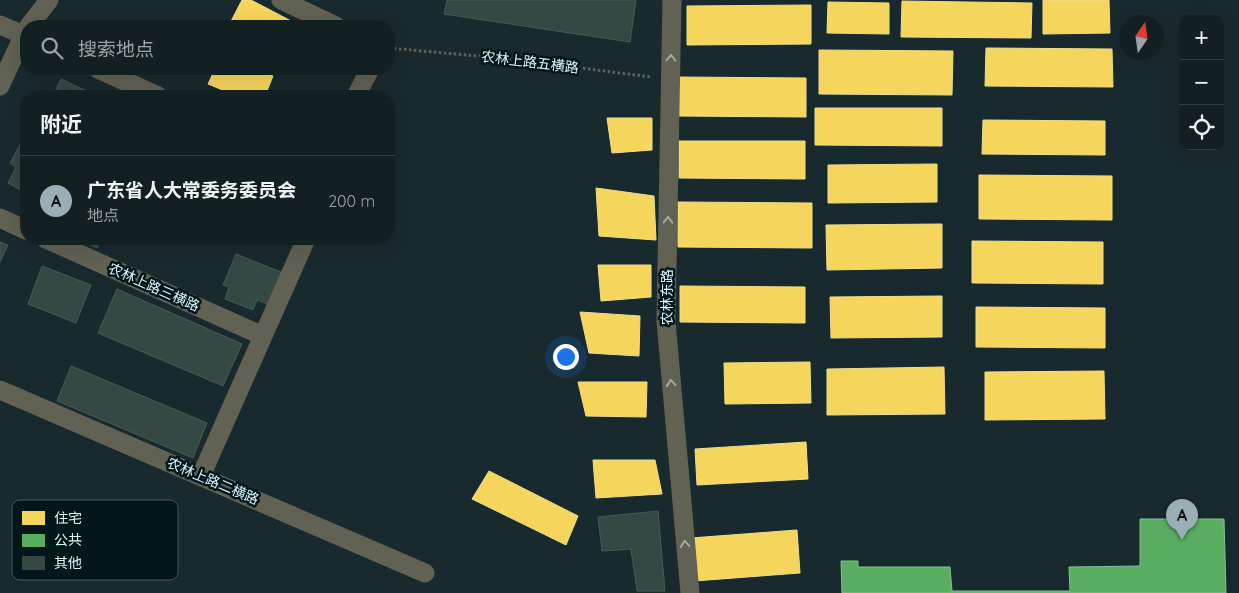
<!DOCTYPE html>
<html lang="zh">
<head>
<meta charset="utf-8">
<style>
  body { margin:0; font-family:Quicksand,"Noto Sans SC",sans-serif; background:#202d2f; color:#f1f3f6 }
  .controls { position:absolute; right:15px; top:15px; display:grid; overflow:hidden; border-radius:10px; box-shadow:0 5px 20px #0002 }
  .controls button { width:45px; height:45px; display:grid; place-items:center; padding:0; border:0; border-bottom:1px solid #323e40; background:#132022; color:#f1f3f6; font:25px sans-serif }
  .compass { position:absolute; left:1119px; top:15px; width:45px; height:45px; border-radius:50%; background:#132022; box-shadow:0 5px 20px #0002; rotate:13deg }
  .you { position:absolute; left:565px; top:356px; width:18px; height:18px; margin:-12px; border:4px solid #fff; border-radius:50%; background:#1a73e8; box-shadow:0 0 0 8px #1a73e833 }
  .badge { display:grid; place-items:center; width:32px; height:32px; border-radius:50%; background:#98afb5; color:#111; font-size:16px; font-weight:700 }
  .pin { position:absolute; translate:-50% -41px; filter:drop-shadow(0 1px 2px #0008) }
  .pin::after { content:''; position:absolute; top:26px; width:18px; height:15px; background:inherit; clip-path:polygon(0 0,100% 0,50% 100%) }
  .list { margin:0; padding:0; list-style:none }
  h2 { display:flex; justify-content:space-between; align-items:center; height:65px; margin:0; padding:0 20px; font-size:21px }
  h2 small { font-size:16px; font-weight:400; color:#9da3a5 }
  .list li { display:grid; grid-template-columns:32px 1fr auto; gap:15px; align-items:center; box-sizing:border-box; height:90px; padding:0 20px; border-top:1px solid #323e40 }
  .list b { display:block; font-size:19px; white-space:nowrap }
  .list p { margin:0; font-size:16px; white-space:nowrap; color:#9da3a5 }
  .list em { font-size:16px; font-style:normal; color:#9da3a5 }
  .icon { flex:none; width:28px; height:28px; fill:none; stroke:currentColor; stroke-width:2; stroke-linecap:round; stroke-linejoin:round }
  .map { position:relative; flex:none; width:1239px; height:593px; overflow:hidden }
  .search { position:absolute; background:#132022; box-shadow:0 5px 20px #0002; left:20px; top:20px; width:375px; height:55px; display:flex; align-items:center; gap:12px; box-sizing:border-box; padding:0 18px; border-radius:20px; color:#9da3a5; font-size:19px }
  .panel { position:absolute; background:#132022; box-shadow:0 5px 20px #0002; left:20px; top:90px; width:375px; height:155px; border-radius:20px }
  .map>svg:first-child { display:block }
  .homes { fill:#f6d55c; stroke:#eedf8c }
  .public { fill:#5aae61; stroke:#81c490 }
  .building { fill:#344844; stroke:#465c55 }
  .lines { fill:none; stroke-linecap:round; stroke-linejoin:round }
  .path { stroke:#5f635c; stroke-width:3; stroke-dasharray:2.5 2.5; stroke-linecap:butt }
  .street { stroke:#616154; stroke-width:19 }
  .oneway { stroke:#9eaca8 }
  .labels { text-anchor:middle; stroke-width:5; stroke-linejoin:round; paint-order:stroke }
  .street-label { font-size:14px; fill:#dcf6fd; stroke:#02161b }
  .key { fill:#02161b; stroke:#43595f; stroke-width:1 }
  .key-label { font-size:14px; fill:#dcf6fd }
</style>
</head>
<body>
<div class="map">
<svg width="1239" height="593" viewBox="0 0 1239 593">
  <rect width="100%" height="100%" fill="#192a2e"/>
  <path class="homes" d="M242 0H251L295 23 293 26H232L229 25Z
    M1043 0H1109L1110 33 1043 34Z
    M902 1 1032 3 1031 38 901 37Z
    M828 2 889 3V34L827 33Z
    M811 5V44L687 45V6Z
    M986 48 1112 49 1113 87 985 86Z
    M819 50 953 51 952 95 819 94Z
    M215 69H256L273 76 265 96H237L208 84Z
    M678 77 806 78V117L678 116Z
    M815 108H942V146L815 145Z
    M607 118H652V150L612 153Z
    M983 120 1105 121V155L982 154Z
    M679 141H805V179L679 178Z
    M937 164V202L828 203V165Z
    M979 175 1112 176V220L979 219Z
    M596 188 654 196 656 240 599 236Z
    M678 202 812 203V248L678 247Z
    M942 224V268L827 270 826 225Z
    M972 241 1103 242V284L972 283Z
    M598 265H651V297L601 301Z
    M680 286 805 287V323L680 322Z
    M942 296V337L831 338 830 297Z
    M976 307 1105 308V348L976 347Z
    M580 312 640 316 639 356 589 353Z
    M810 362 811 403 725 404 724 363Z
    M944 367 945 414 827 415V369Z
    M1104 371 1105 419 985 420V372Z
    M578 382H647L646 417 586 416Z
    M806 442 808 479 697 485 695 449Z
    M593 460H655L662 494 596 498Z
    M489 471 578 516 566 545 472 499Z
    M797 530 800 573 694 581 691 538Z"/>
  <path class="public" d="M1140 519H1224L1226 593H842L841 561H858V567H950L952 591H1070L1069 567 1140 566Z"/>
  <path class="building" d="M447 0H636L630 42 444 14Z
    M61 79 97 96H53Z
    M21 143 26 146V193L8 183 16 167 10 163Z
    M79 239H102L97 248Z
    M0 242 8 245 0 262Z
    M236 254 281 272 268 304 257 300 253 310 225 299 229 287 223 285Z
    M42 266 91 285 76 323 28 304Z
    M117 289 242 344 223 386 98 333Z
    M71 366 207 423 193 458 57 401Z
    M658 511 665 591H637L631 549 602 551 598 517Z"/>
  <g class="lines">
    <path class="path" d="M389 48 511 59 651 77"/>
    <path class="street" d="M281 0 336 26
      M672 0 666 321 690 593
      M0 25 26 36
      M29 26 49 0
      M98 69 158 96
      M0 86 26 30
      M356 96 370 69
      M0 218 26 230
      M46 239 263 336
      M0 390 425 573
      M201 476 306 239"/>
  </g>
  <defs><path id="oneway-chevron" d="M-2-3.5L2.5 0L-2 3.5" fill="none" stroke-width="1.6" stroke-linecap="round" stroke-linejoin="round" transform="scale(1.25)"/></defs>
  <g class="oneway">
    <use href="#oneway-chevron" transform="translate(671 58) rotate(-89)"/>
    <use href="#oneway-chevron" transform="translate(668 220) rotate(-89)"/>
    <use href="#oneway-chevron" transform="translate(671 383) rotate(-95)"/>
    <use href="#oneway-chevron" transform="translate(685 544) rotate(-95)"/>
  </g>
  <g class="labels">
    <g class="street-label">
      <text transform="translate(530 62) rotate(7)" y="5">农林上路五横路</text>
      <text transform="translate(154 287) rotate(24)" y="5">农林上路三横路</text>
      <text transform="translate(667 297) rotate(-90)" y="5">农林东路</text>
      <text transform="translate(213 481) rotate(23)" y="5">农林上路二横路</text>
    </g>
  </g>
  <rect x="12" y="500" width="166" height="80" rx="8" class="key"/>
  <rect x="22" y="511" width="23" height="14" fill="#f6d55c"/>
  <rect x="22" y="534" width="23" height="13" fill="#5aae61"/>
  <rect x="22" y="556" width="23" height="14" fill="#344844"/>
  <g class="key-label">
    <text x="54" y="523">住宅</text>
    <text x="54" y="545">公共</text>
    <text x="54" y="568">其他</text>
  </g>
</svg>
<div class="controls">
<button>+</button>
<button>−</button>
<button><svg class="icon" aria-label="locate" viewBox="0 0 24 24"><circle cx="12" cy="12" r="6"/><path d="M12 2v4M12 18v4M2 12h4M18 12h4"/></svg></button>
</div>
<svg class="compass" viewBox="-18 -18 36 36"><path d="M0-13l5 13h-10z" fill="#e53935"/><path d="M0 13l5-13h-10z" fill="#9da3a5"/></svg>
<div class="you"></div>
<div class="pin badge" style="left:1182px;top:540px">A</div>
<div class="search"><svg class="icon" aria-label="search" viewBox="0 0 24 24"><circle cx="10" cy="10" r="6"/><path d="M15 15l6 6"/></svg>搜索地点</div>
<section class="panel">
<h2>附近<small></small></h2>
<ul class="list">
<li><span class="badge">A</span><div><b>广东省人大常委务委员会</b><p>地点</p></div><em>200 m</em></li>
</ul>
</section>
</div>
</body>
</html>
